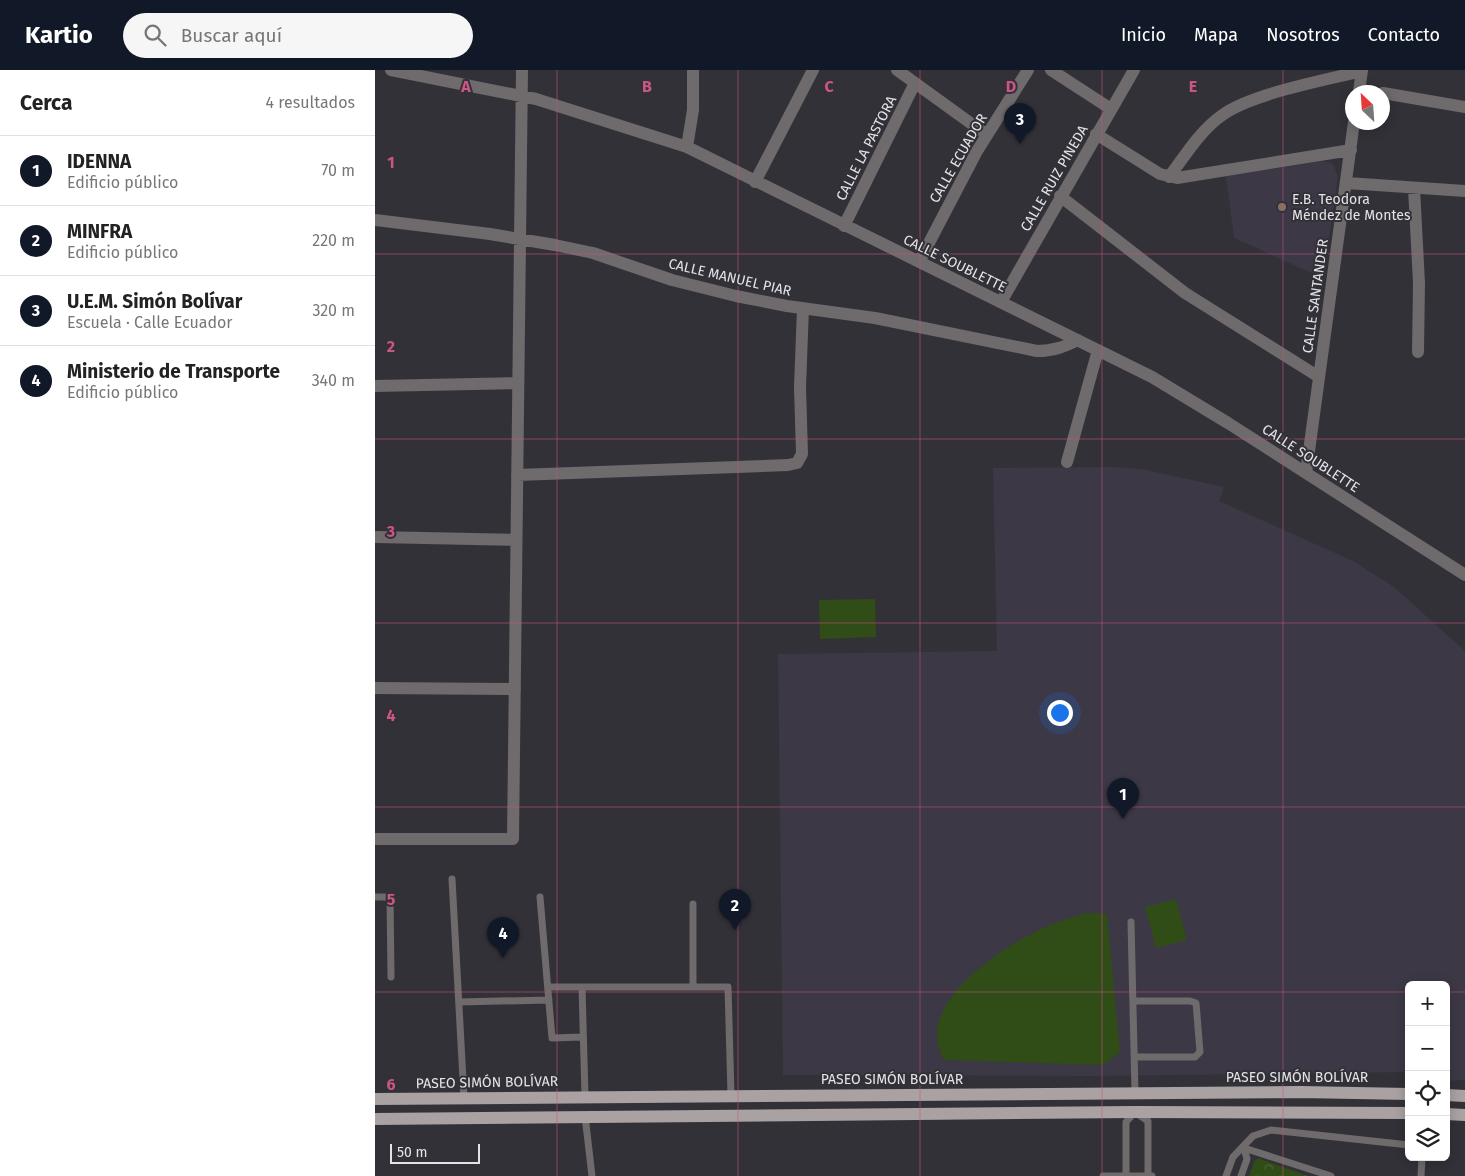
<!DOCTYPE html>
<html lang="es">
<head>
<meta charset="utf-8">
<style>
  body { margin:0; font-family:"Fira Sans",sans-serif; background:#f6f6f6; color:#222 }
  .controls { position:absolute; right:15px; bottom:15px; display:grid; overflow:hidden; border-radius:8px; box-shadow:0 2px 12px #0003 }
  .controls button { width:45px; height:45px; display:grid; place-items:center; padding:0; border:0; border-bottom:1px solid #e0e0e0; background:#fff; color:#222; font:25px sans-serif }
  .compass { position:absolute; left:970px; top:15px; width:45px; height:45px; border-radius:50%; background:#fff; box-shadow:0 2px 12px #0003; rotate:335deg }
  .scale { position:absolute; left:15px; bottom:12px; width:90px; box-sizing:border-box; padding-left:5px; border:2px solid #e4e3e7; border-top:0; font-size:14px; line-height:18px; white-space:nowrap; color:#e4e3e7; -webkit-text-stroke:4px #333138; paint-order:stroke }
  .you { position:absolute; left:684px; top:642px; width:18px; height:18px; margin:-12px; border:4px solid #fff; border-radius:50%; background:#1a73e8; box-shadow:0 0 0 8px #1a73e833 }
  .badge { display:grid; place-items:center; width:32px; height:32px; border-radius:50%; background:#111827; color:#fff; font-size:16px; font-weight:700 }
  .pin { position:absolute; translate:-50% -41px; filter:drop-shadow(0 1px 2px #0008) }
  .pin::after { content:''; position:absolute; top:26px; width:18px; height:15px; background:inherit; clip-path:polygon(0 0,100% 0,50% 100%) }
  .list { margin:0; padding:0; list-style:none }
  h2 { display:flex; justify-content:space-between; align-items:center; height:65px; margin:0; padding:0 20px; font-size:21px }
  h2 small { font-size:16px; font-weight:400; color:#767676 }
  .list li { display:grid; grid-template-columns:32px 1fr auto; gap:15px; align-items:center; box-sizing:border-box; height:70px; padding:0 20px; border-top:1px solid #e0e0e0 }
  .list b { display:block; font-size:19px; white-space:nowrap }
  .list p { margin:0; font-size:16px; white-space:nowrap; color:#767676 }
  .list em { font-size:16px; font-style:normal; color:#767676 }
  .icon { flex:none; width:28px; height:28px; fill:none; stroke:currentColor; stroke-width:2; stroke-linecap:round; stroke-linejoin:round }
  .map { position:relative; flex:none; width:1090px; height:1106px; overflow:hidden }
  header { display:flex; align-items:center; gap:30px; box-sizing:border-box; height:70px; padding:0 25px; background:#111827; color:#fff }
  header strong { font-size:24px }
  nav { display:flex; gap:28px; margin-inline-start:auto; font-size:18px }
  .search { width:350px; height:45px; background:#f6f6f6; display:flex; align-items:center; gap:12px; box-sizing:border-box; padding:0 18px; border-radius:28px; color:#767676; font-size:19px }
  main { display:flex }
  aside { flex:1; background:#fff }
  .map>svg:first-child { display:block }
  .built { fill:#3c3845 }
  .park { fill:url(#park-crowns) }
  .garden { fill:#304c17 }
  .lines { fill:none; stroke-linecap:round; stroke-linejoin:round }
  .lane { stroke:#6f6a6b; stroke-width:7 }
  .street { stroke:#6f6a6b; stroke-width:12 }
  .primary { stroke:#aaa1a2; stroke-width:12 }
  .grid { fill:none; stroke:#cc5585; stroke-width:1; stroke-opacity:0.55 }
  .education-dot { fill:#8d6e63; stroke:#333138; stroke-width:2 }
  .labels { text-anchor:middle; stroke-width:4; stroke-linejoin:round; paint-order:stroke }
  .street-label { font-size:14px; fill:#e4e3e7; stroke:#333138 }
  .poi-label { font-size:14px; fill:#e4e3e7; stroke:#333138; text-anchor:start }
  .grid-label { font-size:16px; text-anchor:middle; font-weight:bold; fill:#cc5585; stroke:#333138; stroke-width:4; stroke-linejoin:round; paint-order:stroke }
</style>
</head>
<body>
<header>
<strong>Kartio</strong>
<div class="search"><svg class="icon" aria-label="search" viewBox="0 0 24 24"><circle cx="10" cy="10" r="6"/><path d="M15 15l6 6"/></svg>Buscar aquí</div>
<nav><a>Inicio</a><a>Mapa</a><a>Nosotros</a><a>Contacto</a></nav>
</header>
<main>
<aside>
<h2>Cerca<small>4 resultados</small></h2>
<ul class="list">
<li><span class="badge">1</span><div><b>IDENNA</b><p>Edificio público</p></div><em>70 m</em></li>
<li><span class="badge">2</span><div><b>MINFRA</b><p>Edificio público</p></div><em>220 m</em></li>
<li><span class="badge">3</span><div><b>U.E.M. Simón Bolívar</b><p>Escuela · Calle Ecuador</p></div><em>320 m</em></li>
<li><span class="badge">4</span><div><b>Ministerio de Transporte</b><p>Edificio público</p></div><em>340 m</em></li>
</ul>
</aside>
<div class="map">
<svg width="1090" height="1106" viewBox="0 0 1090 1106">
  <defs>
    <pattern id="park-crowns" width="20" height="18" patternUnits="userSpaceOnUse" patternTransform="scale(1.25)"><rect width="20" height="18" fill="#304c17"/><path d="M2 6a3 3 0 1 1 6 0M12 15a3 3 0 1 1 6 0" fill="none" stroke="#4e6639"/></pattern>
  </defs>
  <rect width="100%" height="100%" fill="#333138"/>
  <path class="built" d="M949 91 958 94 963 106 948 208 859 168 851 106Z
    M739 397 766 399 849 417 844 431 978 491 1019 517 1090 581V1010L1071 1011V915H1034V1002L721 1006 408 1005 403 584 622 581 618 398Z"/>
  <path class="park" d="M885 1088 888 1090 933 1106H874L880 1090Z"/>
  <path class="garden" d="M500 529 501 567 445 569 444 530Z
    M801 829 812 870 781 878 770 837Z
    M714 843 732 844 745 982 728 995 569 990C565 982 562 974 562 964 563 910 666 850 714 843Z"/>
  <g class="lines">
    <path class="lane" d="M77 809 89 1028
      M0 827H15L16 907
      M165 827 177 968 208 967
      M318 834V917
      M756 852 760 1022
      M173 917H353L356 1025
      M207 917 210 1026
      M760 931H815L821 933 825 982 820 987H760
      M84 932 174 930
      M210 1046 217 1106
      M869 1078 956 1106
      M728 1106H777
      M751 1106V1052L760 1042 773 1051V1106
      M851 1106 858 1087 878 1066 896 1060 1034 1075
      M866 1106 872 1089 869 1078
      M1046 1106 1047 1087"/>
    <path class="street" d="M16 0 161 29 312 77 777 307 853 353 1090 505
      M522 0 612 65
      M676 0 736 39
      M984 22 987 0
      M1008 23 1090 37
      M721 64 785 104 802 108 976 80
      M312 77 318 40V0
      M794 107C810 86 824 62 846 46 874 24 951 10 987 1
      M380 112 438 0
      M972 113 1090 121
      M1039 118 1044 213 1043 282
      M685 126 810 223 944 307
      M0 150 115 164 180 175 218 183 297 210 361 226 412 236 500 248 662 281C678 281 689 277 703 270
      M469 156 540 13
      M544 192 602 81 653 0
      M626 232 759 0
      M0 316 143 313
      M692 392 723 280
      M931 403 979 52
      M142 405 413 395 422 393 427 384 425 317 428 238
      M0 467 141 470
      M0 618 140 619
      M0 769H138L147 0"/>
    <path class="primary" d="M1071 1025 1090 1026
      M0 1029 926 1022 1034 1024
      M1071 1044 1090 1045
      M0 1049 760 1042 1034 1043"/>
  </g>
  <path class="grid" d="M182 0V1106M363 0V1106M545 0V1106M727 0V1106M908 0V1106M0 184H1090M0 369H1090M0 553H1090M0 737H1090M0 922H1034M1071 922H1090"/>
  <circle class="education-dot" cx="907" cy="137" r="5"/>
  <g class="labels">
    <g class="street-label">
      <text transform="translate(491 78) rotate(-63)" y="5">CALLE LA PASTORA</text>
      <text transform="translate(583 88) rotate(-60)" y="5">CALLE ECUADOR</text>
      <text transform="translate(679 108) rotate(-60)" y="5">CALLE RUIZ PINEDA</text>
      <text transform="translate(580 193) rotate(26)" y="5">CALLE SOUBLETTE</text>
      <text transform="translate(355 207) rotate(13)" y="5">CALLE MANUEL PIAR</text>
      <text transform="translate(940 226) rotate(-82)" y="5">CALLE SANTANDER</text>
      <text transform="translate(936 388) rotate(33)" y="5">CALLE SOUBLETTE</text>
      <text x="922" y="1012">PASEO SIMÓN BOLÍVAR</text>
      <text x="517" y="1014">PASEO SIMÓN BOLÍVAR</text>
      <text transform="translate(112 1012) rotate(-1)" y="5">PASEO SIMÓN BOLÍVAR</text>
    </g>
    <g class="poi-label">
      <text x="917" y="134">E.B. Teodora<tspan x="917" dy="16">Méndez de Montes</tspan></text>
    </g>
  </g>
  <g class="grid-label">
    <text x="91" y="22">A</text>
    <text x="272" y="22">B</text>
    <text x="454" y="22">C</text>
    <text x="636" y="22">D</text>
    <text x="818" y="22">E</text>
    <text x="16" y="98">1</text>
    <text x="16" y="282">2</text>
    <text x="16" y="467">3</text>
    <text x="16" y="651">4</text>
    <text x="16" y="835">5</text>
    <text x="16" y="1020">6</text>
  </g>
</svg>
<div class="controls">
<button>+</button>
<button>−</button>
<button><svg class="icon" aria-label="locate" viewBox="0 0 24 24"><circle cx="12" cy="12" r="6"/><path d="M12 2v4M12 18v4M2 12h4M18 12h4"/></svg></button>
<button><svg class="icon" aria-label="layers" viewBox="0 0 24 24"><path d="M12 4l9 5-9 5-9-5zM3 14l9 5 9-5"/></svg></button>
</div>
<svg class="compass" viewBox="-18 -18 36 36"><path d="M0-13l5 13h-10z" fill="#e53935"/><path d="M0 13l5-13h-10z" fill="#767676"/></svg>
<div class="scale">50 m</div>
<div class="you"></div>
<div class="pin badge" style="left:748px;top:749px">1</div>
<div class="pin badge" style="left:360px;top:860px">2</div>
<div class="pin badge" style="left:645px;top:74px">3</div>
<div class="pin badge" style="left:128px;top:888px">4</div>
</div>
</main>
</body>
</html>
